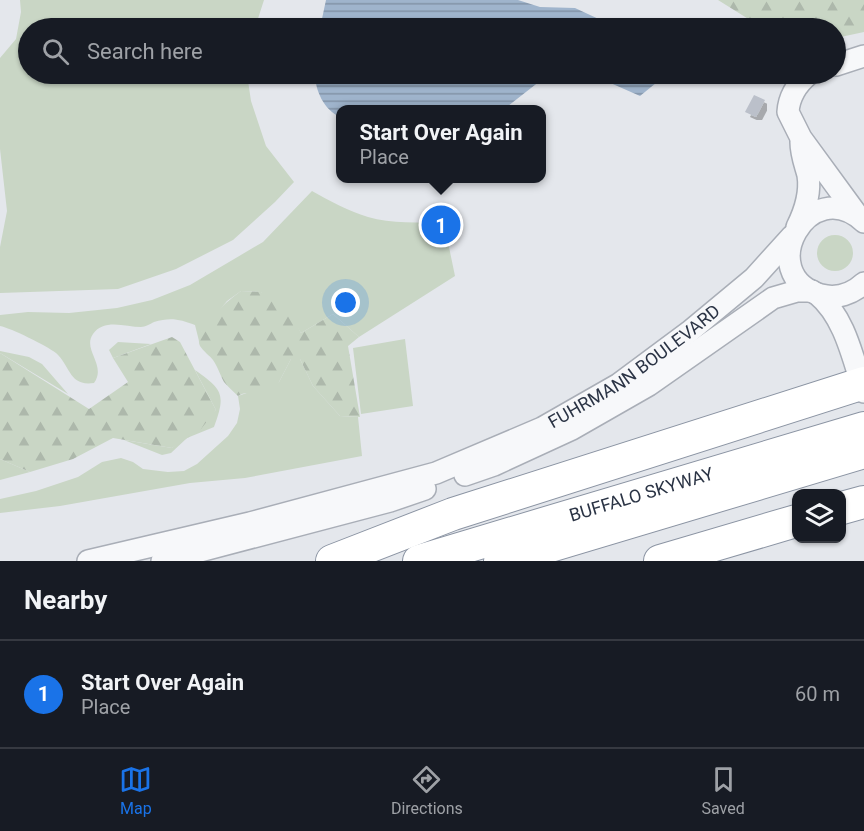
<!DOCTYPE html>
<html lang="en">
<head>
<meta charset="utf-8">
<style>
  body { margin:0; font-family:Roboto,sans-serif; background:#242831; color:#f1f3f6 }
  .controls { position:absolute; right:18px; bottom:18px; display:grid; overflow:hidden; border-radius:12px; box-shadow:0 2px 4px #0004 }
  .controls button { width:54px; height:54px; display:grid; place-items:center; padding:0; border:0; border-bottom:2px solid #363941; background:#171b24; color:#f1f3f6; font:30px sans-serif }
  .you { position:absolute; left:346px; top:303px; width:21px; height:21px; margin:-15px; border:4px solid #fff; border-radius:50%; background:#1a73e8; box-shadow:0 0 0 9px #1a73e833 }
  .badge { display:grid; place-items:center; width:39px; height:39px; border-radius:50%; background:#1a73e8; color:#fff; font-size:20px; font-weight:700 }
  .pin { position:absolute; translate:-50% -50%; border:3px solid #fff; box-shadow:0 2px 6px #0006 }
  .popup { position:absolute; left:336px; top:105px; width:210px; height:78px; box-sizing:border-box; display:grid; place-content:center; border-radius:12px; background:#171b24; filter:drop-shadow(0 2px 4px #0005); font-size:20px; white-space:nowrap; color:#9ea1a6 }
  .popup b { font-size:22px; color:#f1f3f6 }
  .popup::after { content:''; position:absolute; left:50%; top:100%; margin-left:-12px; border:12px solid transparent; border-top-color:#171b24 }
  .list { margin:0; padding:0; list-style:none }
  h2 { display:flex; justify-content:space-between; align-items:center; height:78px; margin:0; padding:0 24px; font-size:26px }
  h2 small { font-size:20px; font-weight:400; color:#9ea1a6 }
  .list li { display:grid; grid-template-columns:39px 1fr auto; gap:18px; align-items:center; box-sizing:border-box; height:108px; padding:0 24px; border-top:2px solid #363941 }
  .list b { display:block; font-size:22px; white-space:nowrap }
  .list p { margin:0; font-size:20px; white-space:nowrap; color:#9ea1a6 }
  .list em { font-size:20px; font-style:normal; color:#9ea1a6 }
  .icon { flex:none; width:33px; height:33px; fill:none; stroke:currentColor; stroke-width:2; stroke-linecap:round; stroke-linejoin:round }
  .map { position:relative; flex:none; width:864px; height:561px; overflow:hidden }
  .search { position:absolute; background:#171b24; box-shadow:0 2px 4px #0004; left:18px; right:18px; top:18px; height:66px; display:flex; align-items:center; gap:15px; box-sizing:border-box; padding:0 21px; border-radius:33px; color:#9ea1a6; font-size:22px }
  .sheet { height:186px; background:#171b24 }
  nav { display:flex; justify-content:space-around; align-items:center; box-sizing:border-box; height:84px; border-top:2px solid #363941; background:#171b24; font-size:16px; color:#9ea1a6 }
  nav a { display:grid; justify-items:center; gap:3px }
  nav .on { color:#1a73e8 }
  .map>svg:first-child { display:block }
  .grass { fill:#c9d6c5 }
  .forest { fill:url(#forest-firs) }
  .water { fill:url(#water-rules) }
  .building { fill:#bbc0ca; filter:url(#shadow) }
  .lines { fill:none; stroke-linecap:round; stroke-linejoin:round }
  .minor-casing { stroke:#a9aeb7; stroke-width:24 }
  .highway-casing { stroke:#8b94a3; stroke-width:34 }
  .minor { stroke:#f7f8fa; stroke-width:21 }
  .highway { stroke:#fff; stroke-width:32 }
  .labels { text-anchor:middle; stroke-width:4.5; stroke-linejoin:round; paint-order:stroke }
  .street-label { font-size:18px; fill:#2b3445; stroke:#f4f6f9 }
</style>
</head>
<body>
<div class="map">
<svg width="864" height="561" viewBox="0 0 864 561">
  <defs>
    <pattern id="forest-firs" width="22" height="20" patternUnits="userSpaceOnUse" patternTransform="scale(1.5)"><rect width="22" height="20" fill="#c9d6c5"/><path d="M5 1l3.5 6h-7zM16 11l3.5 6h-7z" fill="#adb8ab"/></pattern>
    <pattern id="water-rules" width="6" height="5" patternUnits="userSpaceOnUse" patternTransform="scale(1.5)"><rect width="6" height="5" fill="#9fb4cc"/><path d="M0 2.5h6" fill="none" stroke="#8293a7"/></pattern>
    <filter id="shadow"><feDropShadow dx="5" dy="5" stdDeviation="0" flood-color="#0004"/></filter>
  </defs>
  <rect width="100%" height="100%" fill="#e4e7ec"/>
  <path class="grass" d="M20 0H264L255 28H28V74H247L251 101 266 146 294 182 275 202 233 240 176 269 118 289 0 293V247L7 211 0 149V58L16 39 21 12Z
    M312 191C330 201 348 211 368 217 391 224 420 222 444 223L455 276 359 337 333 314 301 333 294 322 261 292 241 291 227 301 202 331 199 341 195 325C180 319 170 317 154 322 150 324 145 327 141 327 126 327 104 318 93 334 82 350 107 365 94 383 69 387 70 365 56 353 47 346 11 328 0 326V315L28 312 69 313 117 308 152 300 190 285 263 242Z
    M817 253a18 18 0 1 1 36 0a18 18 0 1 1-36 0Z
    M405 339 413 406 361 414 353 348Z
    M118 342 151 344 113 358 109 350Z
    M0 351 29 357 42 364 68 394 0 353Z
    M291 359H300L313 386 340 416 358 417 362 456 245 478 190 483 60 506 0 513V499L36 491 78 477 102 462 121 458 133 462 143 469 168 472 184 471 197 464 228 436 237 423 240 409 238 396 279 382Z
    M195 370C223 390 226 394 214 427L187 438 171 453 162 455 124 440 172 448 216 410Z
    M0 459 30 472 0 480Z"/>
  <path class="forest" d="M718 0H864V32L836 38V28H769L750 20Z
    M241 291 261 292 285 301 301 333 333 314 359 337 348 346 360 417 340 416 313 386 300 359H291L279 382 264 397C255 394 246 390 238 396 233 391 228 387 224 382 220 375 218 367 213 360 210 356 203 351 200 346 192 329 230 299 241 291Z
    M172 337 180 342 216 410 201 429 172 448 113 438 73 459 30 472 0 459V353L89 409 128 382 113 358Z"/>
  <path class="water" d="M326 0H518L540 7 575 8 618 28H320Z
    M315 74H549L504 109 340 110V117C324 110 315 90 315 74Z
    M590 74H658L656 83 640 96Z"/>
  <path class="building" d="M754 95 765 100 756 117 745 112Z"/>
  <g class="lines">
    <defs>
      <g id="minor">
        <path d="M836 65 864 56"/>
        <path d="M809 74C797 84 789 96 788 112L801 138 858 216"/>
        <path d="M864 222C809 171 752 275 821 295 837 299 852 294 864 283"/>
        <path d="M797 227C805 211 811 194 808 175 805 164 801 154 801 142"/>
        <path d="M817 294C845 317 853 359 864 392"/>
        <path d="M465 475 494 465 572 429 649 385 773 298 797 291H812"/>
        <path id="s1" d="M88 561 250 523 436 473 542 428 619 384 689 332 754 278 792 236"/>
        <path d="M162 561 390 501 425 489"/>
      </g>
      <g id="highway">
        <path d="M842 508 864 502"/>
        <path d="M332 561 453 514 864 383"/>
        <path id="s2" d="M419 561 864 428"/>
        <path d="M500 561 864 452"/>
        <path d="M660 561 796 521"/>
      </g>
    </defs>
    <use href="#minor" class="minor-casing"/>
    <use href="#highway" class="highway-casing"/>
    <use href="#minor" class="minor"/>
    <use href="#highway" class="highway"/>
  </g>
  <g class="labels">
    <g class="street-label">
      <text dy="6" stroke="none"><textPath href="#s1" startOffset="585">FUHRMANN BOULEVARD</textPath></text>
      <text dy="6" stroke="none"><textPath href="#s2" startOffset="232">BUFFALO SKYWAY</textPath></text>
    </g>
  </g>
</svg>
<div class="controls">
<button><svg class="icon" aria-label="layers" viewBox="0 0 24 24"><path d="M12 4l9 5-9 5-9-5zM3 14l9 5 9-5"/></svg></button>
</div>
<div class="you"></div>
<div class="pin badge" style="left:441px;top:225px">1</div>
<div class="popup"><b>Start Over Again</b>Place</div>
<div class="search"><svg class="icon" aria-label="search" viewBox="0 0 24 24"><circle cx="10" cy="10" r="6"/><path d="M15 15l6 6"/></svg>Search here</div>
</div>
<section class="sheet">
<h2>Nearby<small></small></h2>
<ul class="list">
<li><span class="badge">1</span><div><b>Start Over Again</b><p>Place</p></div><em>60 m</em></li>
</ul>
</section>
<nav>
<a class="on"><svg class="icon" aria-label="map" viewBox="0 0 24 24"><path d="M3 6l6-2 6 2 6-2v14l-6 2-6-2-6 2zM9 4v14M15 6v14"/></svg>Map</a>
<a><svg class="icon" aria-label="directions" viewBox="0 0 24 24"><path d="M12 3l9 9-9 9-9-9zM9 14v-3h6M13 9l2 2-2 2"/></svg>Directions</a>
<a><svg class="icon" aria-label="saved" viewBox="0 0 24 24"><path d="M7 4h10v16l-5-4-5 4z"/></svg>Saved</a>
</nav>
</body>
</html>
